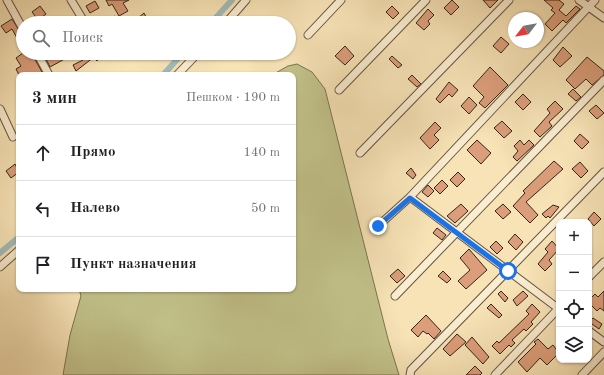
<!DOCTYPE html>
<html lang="ru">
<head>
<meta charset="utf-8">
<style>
  body { margin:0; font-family:"Old Standard TT",serif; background:#f2f2f2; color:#202124 }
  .controls { position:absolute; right:12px; bottom:12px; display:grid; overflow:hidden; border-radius:8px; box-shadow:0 1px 3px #0004 }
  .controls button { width:36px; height:36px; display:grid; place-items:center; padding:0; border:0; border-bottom:1px solid #e0e0e0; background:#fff; color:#202124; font:20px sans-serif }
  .compass { position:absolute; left:508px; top:12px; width:36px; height:36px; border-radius:50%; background:#fff; box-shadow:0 1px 3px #0004; rotate:239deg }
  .stop { position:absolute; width:12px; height:12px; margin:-9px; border:3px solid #1a73e8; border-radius:50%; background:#fff }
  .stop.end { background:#1a73e8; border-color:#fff; box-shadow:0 1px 4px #0008 }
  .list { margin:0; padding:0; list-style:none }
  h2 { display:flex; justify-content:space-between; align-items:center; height:52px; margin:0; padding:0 16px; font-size:17px }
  h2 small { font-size:13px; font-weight:400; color:#757577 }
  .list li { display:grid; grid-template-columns:26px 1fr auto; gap:12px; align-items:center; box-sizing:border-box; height:56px; padding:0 16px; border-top:1px solid #e0e0e0 }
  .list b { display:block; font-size:15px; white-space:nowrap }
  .list em { font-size:13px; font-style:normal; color:#757577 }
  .icon { flex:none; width:22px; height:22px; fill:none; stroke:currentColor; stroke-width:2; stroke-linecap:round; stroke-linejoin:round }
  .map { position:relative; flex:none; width:604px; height:375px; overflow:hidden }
  .search { position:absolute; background:#fff; box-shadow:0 1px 3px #0004; left:16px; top:16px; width:280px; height:44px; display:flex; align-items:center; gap:10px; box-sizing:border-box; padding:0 14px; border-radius:22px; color:#757577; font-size:15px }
  .panel { position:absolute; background:#fff; box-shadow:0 1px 3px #0004; left:16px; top:72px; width:280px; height:220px; border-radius:8px }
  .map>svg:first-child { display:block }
  .green { fill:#c2c28a; stroke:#7b7452 }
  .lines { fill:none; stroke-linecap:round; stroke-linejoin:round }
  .canal { stroke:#a2bbb9; stroke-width:6 }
  .building { fill:#dc9e7a; stroke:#34251b }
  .minor-casing { stroke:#655442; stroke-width:9 }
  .minor { stroke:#faedd0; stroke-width:7 }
  .route { stroke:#1a73e8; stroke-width:5 }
</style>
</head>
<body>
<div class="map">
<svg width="604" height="375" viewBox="0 0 604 375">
  <rect width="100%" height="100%" fill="#f7e3b6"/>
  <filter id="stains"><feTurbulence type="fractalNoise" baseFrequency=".005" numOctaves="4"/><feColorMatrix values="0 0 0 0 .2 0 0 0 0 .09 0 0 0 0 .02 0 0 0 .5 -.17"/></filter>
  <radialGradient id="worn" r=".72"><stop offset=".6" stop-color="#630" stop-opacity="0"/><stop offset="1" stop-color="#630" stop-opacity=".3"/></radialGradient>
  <path class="green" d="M297 64 312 72 325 89 388 339 399 375H63L70 335 81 296 79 289H293V75H272L288 66Z"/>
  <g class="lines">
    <path class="canal" d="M211 23 232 0
      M163 75 183 53
      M0 253 19 237"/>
  </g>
  <path class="building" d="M106 0H129L123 3 128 11 119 16 112 4 109 6Z
    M452 0 459 7 451 15 444 8Z
    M483 0H498L490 8Z
    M544 0H559L564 4 559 10 566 16 576 6 580 9 566 23 563 20 552 31 545 24 555 13 551 10 553 8Z
    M95 1 99 8 90 13 86 6Z
    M40 6 46 14 38 20 32 12Z
    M392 6 399 13 393 19 386 12Z
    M428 9 434 15 428 21 430 24 424 30 416 23Z
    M144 13 147 19 140 23H132Z
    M115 16 118 21 115 23H102Z
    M12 19 22 35 17 38 12 29 6 33 1 26Z
    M501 37 509 44 501 53 493 46Z
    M345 46 354 56 345 65 335 56Z
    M563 47 572 56 560 67 553 60Z
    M23 53H27L29 56 32 54 42 72 36 75H19L16 69 21 66 16 58Z
    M52 53H68L70 56 50 67 45 57Z
    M84 53H102L97 61 94 57 76 71 73 65 83 60 80 56Z
    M392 56 402 65 398 68 389 59Z
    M587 57 604 71V75L592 85 586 79 575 89 566 80Z
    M490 67 508 85 485 108 479 103 484 97 473 86Z
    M412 75 421 84 417 87 408 79Z
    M449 82 458 90 452 97 449 94 440 103 436 99Z
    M573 89 581 97 576 101 568 94Z
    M523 94 531 102 523 110 515 102Z
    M469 97 477 105 469 114 461 106Z
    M555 101 563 109 549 122 552 126 540 137 534 131 550 113 547 109Z
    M596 105 604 113 597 119 589 111Z
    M502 121 512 131 504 138 494 128Z
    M435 122 441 128 434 135 439 140 430 149 420 138Z
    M580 134 589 142 582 149 574 141Z
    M477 140 491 153 481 164 467 150Z
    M520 140 524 145 529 140 534 145 517 161 513 157 518 151 514 146Z
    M554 161 563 169 526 202 538 215 530 223 513 206 525 193 523 191Z
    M580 162 588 171 581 178 572 169Z
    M15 164 19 172 11 178 6 171Z
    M411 168 416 175 413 179 406 173Z
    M458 172 465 179 457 187 450 180Z
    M442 180 448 186 440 194 434 188Z
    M428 185 434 191 428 197 422 192Z
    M461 204 468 211 455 223 447 216Z
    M503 204 511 212 503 219 495 211Z
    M553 205 559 207 550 218 548 216 546 218 542 214Z
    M594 212 601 219 594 226 588 219Z
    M437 228 446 235 442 240 433 233Z
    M515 234 523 242 516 250 508 242Z
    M496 241 503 248 497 254 490 247Z
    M552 241 559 249 549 260 552 264 545 271 538 264 548 252 545 249Z
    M469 249 487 270 466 289 458 281 470 270 460 258Z
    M398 269 405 276 397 283 390 276Z
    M443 271 451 279 447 283 438 276Z
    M501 291 508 298 505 302 498 294Z
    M523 291 528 296 517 306 513 300Z
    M604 291V311L600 308 597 311 589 303V293L592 297 595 294 598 297Z
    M491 304 502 315 499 318 487 308Z
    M532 304 540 312 531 322 533 324 526 331 524 329 512 340 515 343 511 347 509 345 500 354 492 346 497 341 499 343 529 314 526 311Z
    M426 315 441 331 434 339 428 333 427 334 423 331 418 337 411 330Z
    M593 318 602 324 599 329 589 322Z
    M457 334 466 342 450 356 443 349Z
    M472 337 489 357 483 364 465 345Z
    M538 339 548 349 553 345 559 353 547 365 540 358 527 372 518 362 536 344 534 342Z
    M475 366 482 373 480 375H466Z"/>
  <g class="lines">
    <defs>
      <path id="minor" d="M7 0 23 29
        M71 0 85 23
        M579 0 604 18
        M226 23 246 0
        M308 35 341 0
        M37 53 49 75
        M177 75 198 53
        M339 90 426 0
        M0 109 13 137
        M360 153 509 0
        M410 197 559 309
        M378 226 410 197 595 0
        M0 267 19 250
        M589 277 604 262
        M395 296 604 80
        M589 331 604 342
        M410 375 411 370 604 172
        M495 375 559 308
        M582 375 604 352"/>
    </defs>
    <use href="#minor" class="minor-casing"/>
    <use href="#minor" class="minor"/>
  </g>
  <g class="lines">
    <path class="route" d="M378 226 410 198 508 271"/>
  </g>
  <rect width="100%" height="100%" filter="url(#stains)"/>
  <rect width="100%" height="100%" fill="url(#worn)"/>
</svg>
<div class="controls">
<button>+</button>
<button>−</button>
<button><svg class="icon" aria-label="locate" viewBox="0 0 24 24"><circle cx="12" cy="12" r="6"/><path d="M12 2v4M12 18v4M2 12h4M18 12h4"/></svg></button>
<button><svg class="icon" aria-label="layers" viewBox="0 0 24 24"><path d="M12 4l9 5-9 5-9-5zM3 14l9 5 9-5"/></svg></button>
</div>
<svg class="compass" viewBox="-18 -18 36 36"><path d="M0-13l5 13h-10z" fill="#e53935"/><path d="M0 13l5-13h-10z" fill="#757577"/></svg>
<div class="stop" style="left:508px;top:271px"></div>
<div class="stop end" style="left:378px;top:226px"></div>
<div class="search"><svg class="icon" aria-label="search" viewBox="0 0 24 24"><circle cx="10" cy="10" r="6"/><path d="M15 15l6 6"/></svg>Поиск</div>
<section class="panel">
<h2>3 мин<small>Пешком · 190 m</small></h2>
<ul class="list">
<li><svg class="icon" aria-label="ahead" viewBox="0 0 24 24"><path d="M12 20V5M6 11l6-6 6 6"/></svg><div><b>Прямо</b></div><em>140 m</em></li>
<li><svg class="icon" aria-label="left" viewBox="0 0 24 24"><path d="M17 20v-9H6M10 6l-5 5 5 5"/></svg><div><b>Налево</b></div><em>50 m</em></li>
<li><svg class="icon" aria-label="arrive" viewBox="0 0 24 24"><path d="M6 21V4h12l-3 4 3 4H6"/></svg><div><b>Пункт назначения</b></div></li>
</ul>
</section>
</div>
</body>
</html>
